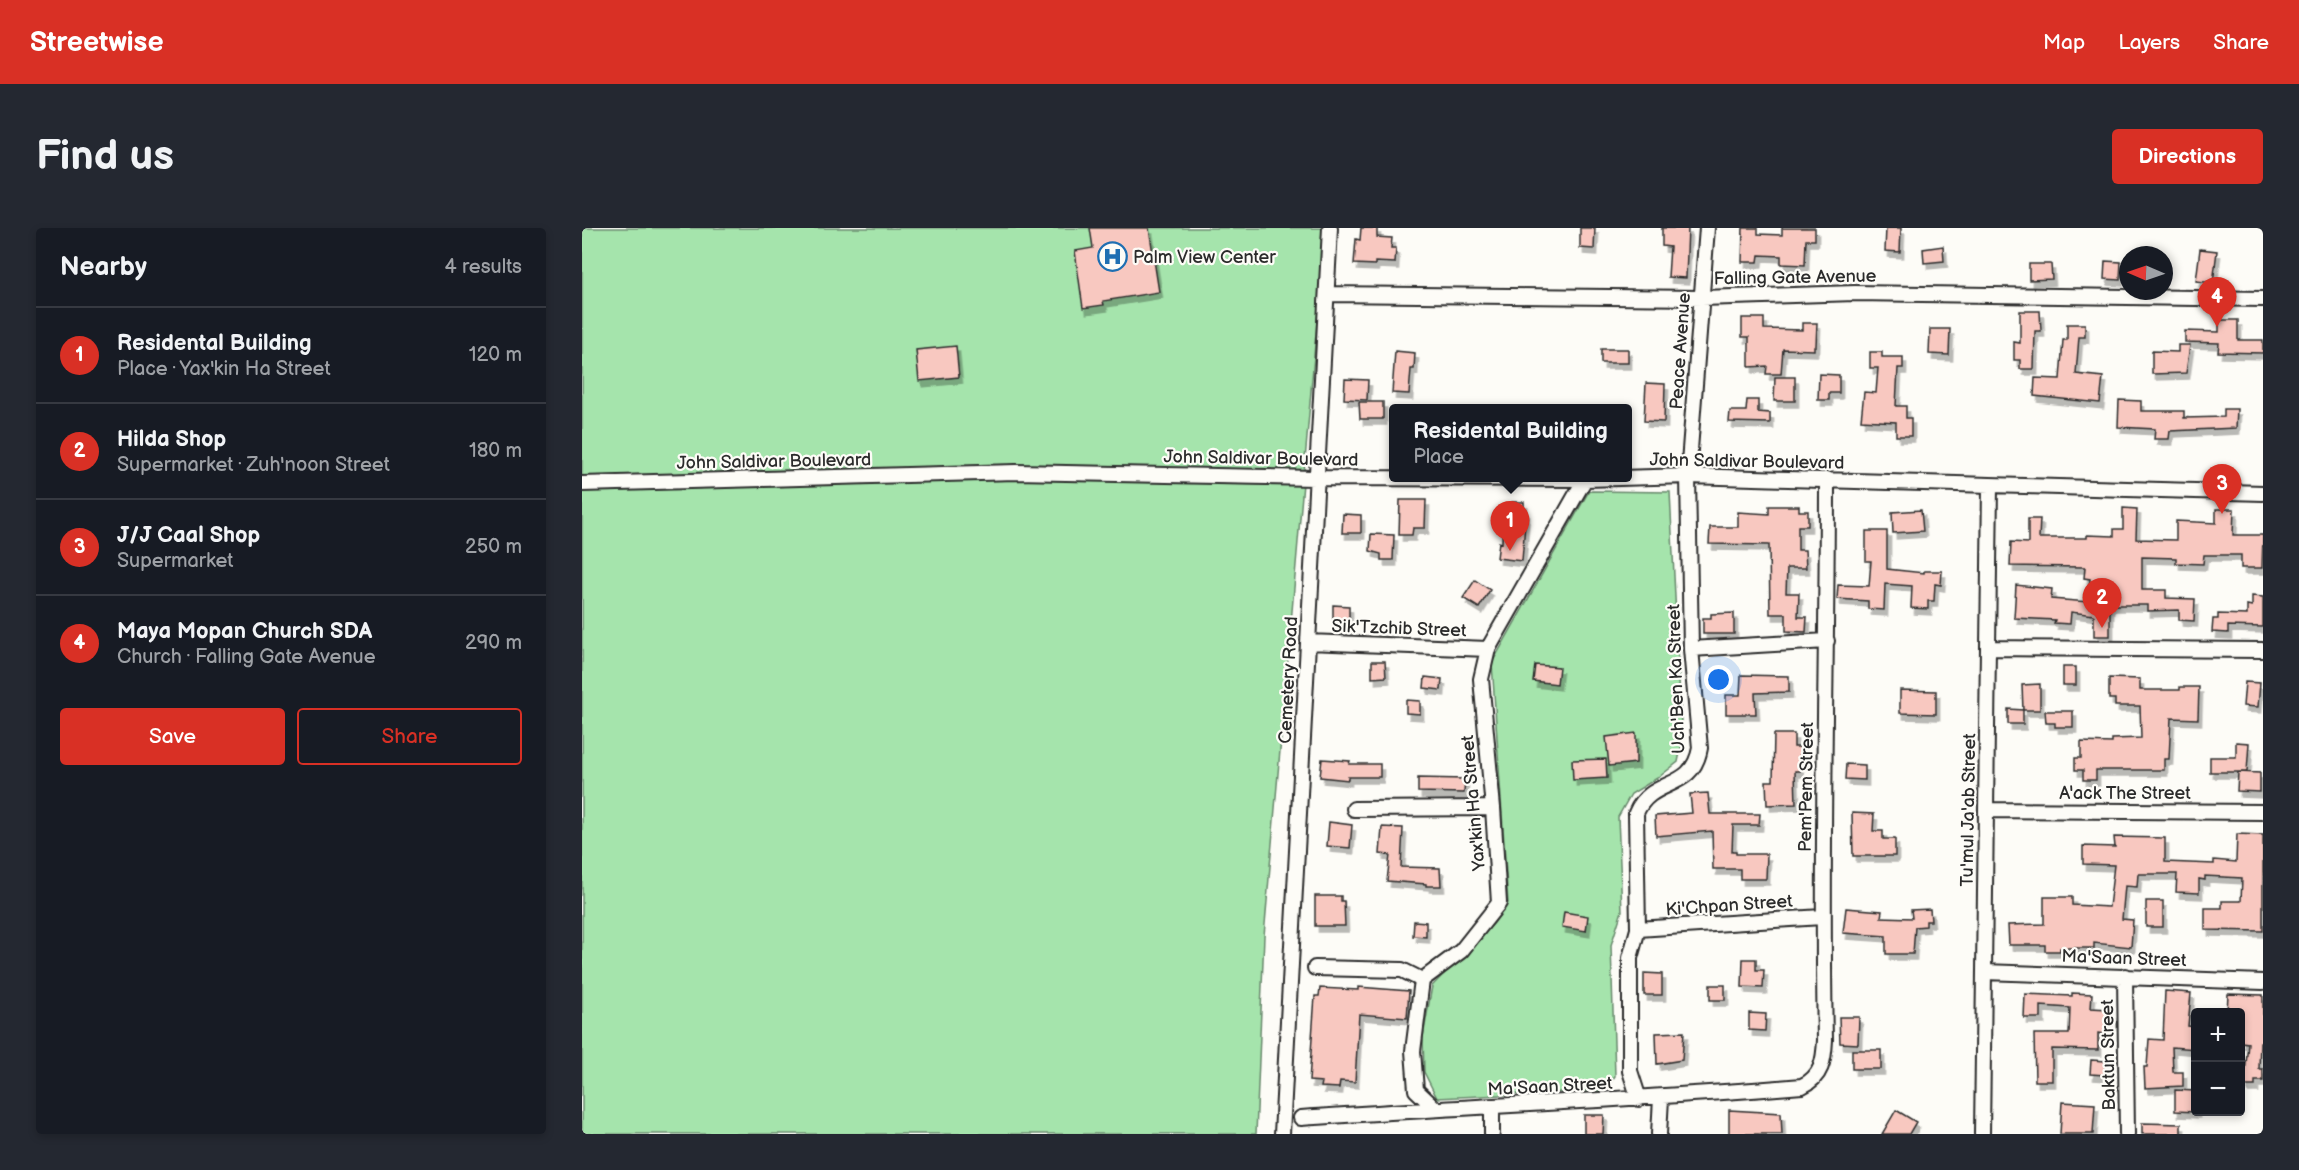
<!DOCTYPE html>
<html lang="en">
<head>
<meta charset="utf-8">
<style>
  body { margin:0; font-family:"Balsamiq Sans",sans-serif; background:#242831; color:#f1f3f6 }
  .controls { position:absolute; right:18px; bottom:18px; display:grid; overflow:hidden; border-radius:6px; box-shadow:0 3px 9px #0003 }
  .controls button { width:54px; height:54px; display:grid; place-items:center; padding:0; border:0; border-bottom:2px solid #363941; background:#171b24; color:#f1f3f6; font:30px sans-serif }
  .compass { position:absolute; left:1537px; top:18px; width:54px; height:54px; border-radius:50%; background:#171b24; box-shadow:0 3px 9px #0003; rotate:272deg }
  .you { position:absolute; left:1137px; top:452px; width:21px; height:21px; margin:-15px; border:4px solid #fff; border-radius:50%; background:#1a73e8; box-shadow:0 0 0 9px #1a73e833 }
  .badge { display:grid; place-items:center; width:39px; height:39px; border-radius:50%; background:#d93025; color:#fff; font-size:20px; font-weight:700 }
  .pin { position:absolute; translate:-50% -50px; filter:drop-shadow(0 2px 3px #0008) }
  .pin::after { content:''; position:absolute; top:32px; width:21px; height:18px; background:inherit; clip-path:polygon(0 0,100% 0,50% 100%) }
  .popup { position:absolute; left:807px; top:176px; width:243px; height:78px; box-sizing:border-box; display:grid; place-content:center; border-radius:6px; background:#171b24; filter:drop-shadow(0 2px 4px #0005); font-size:20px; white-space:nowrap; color:#9ea1a6 }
  .popup b { font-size:22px; color:#f1f3f6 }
  .popup::after { content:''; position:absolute; left:50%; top:100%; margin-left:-12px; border:12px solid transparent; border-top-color:#171b24 }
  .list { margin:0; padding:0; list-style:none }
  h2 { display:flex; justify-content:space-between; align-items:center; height:78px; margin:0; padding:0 24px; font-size:26px }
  h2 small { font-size:20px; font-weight:400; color:#9ea1a6 }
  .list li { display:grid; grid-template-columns:39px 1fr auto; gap:18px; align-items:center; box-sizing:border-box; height:96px; padding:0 24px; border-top:2px solid #363941 }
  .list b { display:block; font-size:22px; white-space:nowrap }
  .list p { margin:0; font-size:20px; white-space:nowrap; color:#9ea1a6 }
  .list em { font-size:20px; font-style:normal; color:#9ea1a6 }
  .actions { display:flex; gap:12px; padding:18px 24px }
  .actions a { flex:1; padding:14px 0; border:2px solid #d93025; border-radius:6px; text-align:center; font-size:21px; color:#d93025 }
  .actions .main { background:#d93025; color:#fff }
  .map { position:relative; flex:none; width:1681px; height:906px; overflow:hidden; border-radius:6px }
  header { display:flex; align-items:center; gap:36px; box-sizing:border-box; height:84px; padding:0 30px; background:#d93025; color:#fff }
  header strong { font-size:28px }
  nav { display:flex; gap:33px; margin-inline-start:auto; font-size:21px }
  .intro { display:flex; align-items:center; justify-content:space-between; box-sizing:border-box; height:144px; padding:0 36px }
  h1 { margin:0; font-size:42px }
  .button { padding:15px 27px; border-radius:6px; background:#d93025; color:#fff; font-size:21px; font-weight:700 }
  main { display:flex; gap:36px; padding:0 36px }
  aside { flex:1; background:#171b24; border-radius:6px; box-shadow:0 3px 9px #0003 }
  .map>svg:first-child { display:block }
  .green { fill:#a5e4ac; stroke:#68886c; stroke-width:1.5 }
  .building { fill:#f8c8c0; stroke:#2b2b2b; stroke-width:1.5; filter:url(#shadow) }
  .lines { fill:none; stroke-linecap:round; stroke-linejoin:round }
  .minor-casing { stroke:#2b2b2b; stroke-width:18 }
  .minor { stroke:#fdfcf7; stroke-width:14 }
  .labels { text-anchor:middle; stroke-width:4.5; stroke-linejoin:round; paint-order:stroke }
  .poi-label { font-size:18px; fill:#2b2b2b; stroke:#fdfcf7; text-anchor:start }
  .street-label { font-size:18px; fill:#2b2b2b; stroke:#fdfcf7 }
</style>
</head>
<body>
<header>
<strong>Streetwise</strong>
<nav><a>Map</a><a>Layers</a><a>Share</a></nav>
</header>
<div class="intro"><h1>Find us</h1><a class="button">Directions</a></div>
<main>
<aside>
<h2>Nearby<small>4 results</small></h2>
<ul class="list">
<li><span class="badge">1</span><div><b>Residental Building</b><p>Place · Yax'kin Ha Street</p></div><em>120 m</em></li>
<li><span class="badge">2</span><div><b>Hilda Shop</b><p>Supermarket · Zuh'noon Street</p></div><em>180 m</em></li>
<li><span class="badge">3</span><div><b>J/J Caal Shop</b><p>Supermarket</p></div><em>250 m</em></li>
<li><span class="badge">4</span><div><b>Maya Mopan Church SDA</b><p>Church · Falling Gate Avenue</p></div><em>290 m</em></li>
</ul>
<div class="actions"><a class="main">Save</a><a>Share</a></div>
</aside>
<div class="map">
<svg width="1681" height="906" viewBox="0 0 1681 906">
  <defs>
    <filter id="shadow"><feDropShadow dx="3.5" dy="6" stdDeviation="0" flood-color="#0004"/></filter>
  </defs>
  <rect width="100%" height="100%" fill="#fdfcf7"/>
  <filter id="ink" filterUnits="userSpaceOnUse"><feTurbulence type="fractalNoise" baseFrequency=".0167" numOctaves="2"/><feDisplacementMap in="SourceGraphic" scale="12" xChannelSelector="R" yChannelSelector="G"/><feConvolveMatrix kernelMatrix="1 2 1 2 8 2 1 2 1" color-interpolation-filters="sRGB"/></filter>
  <g filter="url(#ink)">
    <path class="green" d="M0 0H743L682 708 674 906H0Z
      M1007 263 1088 264 1100 515 1096 534 1077 549 1049 566 1036 589 1040 683 1029 717 1033 848 1023 862 855 870 842 844 841 809 850 758 912 695 926 675 910 435Z"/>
    <path class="building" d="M508 0H567L577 64 521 73 522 77 501 80 493 23 511 20Z
      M779 0H795V9L810 10 809 20H814L813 35 793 34V37L772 36 774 11 778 12Z
      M998 0H1013L1012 21 998 20Z
      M1080 0H1106L1104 50 1086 49 1088 19 1080 18Z
      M1161 0H1176V6L1200 7V0H1233V12H1224L1223 37 1199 36V28L1177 27 1176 34H1160Z
      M1304 0H1319L1318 24 1303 23Z
      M1361 18 1362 33 1342 35 1341 21Z
      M1618 21 1635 23 1631 55 1614 53Z
      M1523 33 1539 34 1538 52 1522 51Z
      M1447 36H1469L1470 51 1447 52Z
      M1438 83H1458L1459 103H1453L1452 141H1438V132H1432V114L1438 115Z
      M1160 90H1182V101L1220 102V95H1235L1234 118H1232V122L1201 121 1199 146H1184L1185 138 1167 139V109H1160Z
      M1637 92H1656V112H1681V125L1636 124 1637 115 1603 114V103L1637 104Z
      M1485 96H1503V109H1497L1494 146 1521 149 1518 175 1452 168 1453 150 1478 151 1481 112H1485Z
      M1348 101H1368L1367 127 1347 126Z
      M1596 117H1608L1604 145 1570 146V123L1596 124Z
      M374 118 377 149 337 153 334 122Z
      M1019 121H1046V135H1019Z
      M813 123 833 125 832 141H829L827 166 810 165Z
      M1288 124H1300V129H1321V140H1316L1314 178H1324V190H1329V208H1314V194L1279 192 1282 164 1294 165 1296 140H1288Z
      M1237 146 1257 147V165H1247V172H1236Z
      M1193 149H1213V173H1192Z
      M763 151 786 152 785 172 762 171Z
      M1064 155 1083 156 1082 194 1062 193Z
      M1165 172H1176V184L1188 185V195L1147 194 1148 183H1164Z
      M1537 172 1559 173V183H1602V190L1642 189V181H1655L1654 200 1588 203 1587 211H1572L1573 201 1536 199Z
      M777 174H801V191H778Z
      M818 272H844L843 300H831L830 307H817Z
      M930 274H942V283H944L940 333 915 330 917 314 920 315 921 282H930Z
      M1187 278H1217V283H1226V298H1216V322H1223L1224 340H1205L1204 365H1217L1216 389H1225L1224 404 1204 403V386H1188L1187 317 1127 316 1128 299H1156V284L1187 286Z
      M1541 280 1555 281 1554 311 1594 312V293L1634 295V281H1652L1651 307H1681L1680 340H1659V327H1622L1621 336 1594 335V330L1560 329V362H1584V370L1613 371 1612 393 1597 392V382L1565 383V377H1528V408H1512V387L1489 384 1488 396 1472 395 1473 392 1432 390 1434 357 1470 361 1469 371 1507 374 1508 351 1502 350 1503 339 1428 338 1429 314 1446 315V291H1458L1457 310H1505V307L1532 308V301H1541Z
      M1339 282 1341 303 1311 305 1310 284Z
      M761 286 779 287V305H760Z
      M1284 303H1305V341L1342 345V343H1360L1359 357 1353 356 1352 373H1346V381L1329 380 1330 358 1303 356 1302 382 1286 381V373L1255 371 1256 357 1287 358 1289 333H1284Z
      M789 306 812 307 811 332H799V326L788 323Z
      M893 352 908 362 897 380 881 370Z
      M1670 368 1681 369V399L1646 398V405L1630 404 1631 391H1636V386L1665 387V377L1670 378Z
      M751 377 767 378V400L751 399Z
      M1152 385V406H1121V390H1129V386Z
      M790 433H803L804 449 790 450Z
      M953 437 977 439 975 456 951 453Z
      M1481 439H1494V457H1481Z
      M1159 447 1207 448V464L1173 465 1174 486H1144V467H1158Z
      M843 449 860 451 859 462 842 460Z
      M1527 450 1558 451V462H1598V459H1617L1616 491 1589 490 1587 531H1582V542H1514V552H1501V542H1493V530H1499V514L1530 515V511L1559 510 1558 478H1533V471H1527Z
      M1663 454 1678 455 1676 479 1661 478Z
      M1458 456V482H1441L1440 457Z
      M1318 462 1354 463V486L1318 485Z
      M824 472 838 473V486L824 485Z
      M1426 481 1441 482V496H1426Z
      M1463 483H1491V499H1473V495H1464Z
      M1054 505V535L1027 538 1024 509Z
      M1192 506H1212V519H1218V543H1213L1214 576 1185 577 1184 553H1191Z
      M1654 514 1667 515 1665 544H1628V529H1654Z
      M740 531 768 533 767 536H798V549H766V552L738 549Z
      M1024 531 1025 550 991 552 990 532Z
      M1264 536 1283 537V552L1263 551Z
      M1656 544 1678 545V564L1655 563Z
      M836 550 883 551 882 565 836 564Z
      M1126 565 1128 586H1178L1177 597H1151L1150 624H1154V626H1185L1184 651H1158V641H1131L1130 603 1074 608 1073 588 1110 585 1108 566Z
      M1270 585 1292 586 1291 603H1301V611H1313V628H1271Z
      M747 594 770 597 768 620 745 618Z
      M800 599 821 600 819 639 858 640 859 658H844V656L805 653 808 627 798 626Z
      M1655 606 1681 607V703L1623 702V680H1640V673H1659L1660 650 1623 648V652L1617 651V665L1594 664 1595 646H1556L1555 659 1543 658 1540 691 1551 692 1549 719 1512 715V720H1478V723H1463V717H1427L1426 697 1462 696V669H1490V677L1527 679 1532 637 1501 636V618L1533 619 1532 609 1583 610V634L1632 636V632L1654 634Z
      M733 668H759V673H762L763 698H733Z
      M1564 673H1581V699H1564Z
      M1264 680 1300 683 1299 689 1330 690 1329 682 1348 681 1349 693H1344V698L1333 699 1331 726H1304V708L1261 705Z
      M982 684 1006 688 1004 703 980 699Z
      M832 693 844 694V709L831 708Z
      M1161 731H1174V742H1182L1181 760 1160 759Z
      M1062 745 1080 746V767H1062Z
      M1128 757H1143V772H1128Z
      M776 759 827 763 825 790 777 786 773 854 758 853 757 860 739 859 740 854 727 853 733 768H737L738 760 776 762Z
      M1583 763 1609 765 1606 798 1614 799V821L1590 819 1591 844H1601V858L1563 860 1562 839H1565L1567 811 1581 812Z
      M1490 765 1510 766 1509 780 1527 781 1526 806 1516 805V822L1470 821V853H1453L1452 806H1487L1488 780 1459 778V790H1442L1443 766 1490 768Z
      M1646 766 1681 767V814H1678L1677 841H1681V853H1673V858H1662L1666 815 1659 814V784H1645Z
      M1167 785 1184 786 1183 803 1167 802Z
      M1257 789H1277L1276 816 1258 815Z
      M1102 804 1100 832 1075 836 1074 805Z
      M1270 822H1299V841H1270Z
      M1509 832 1524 833 1523 847 1508 846Z
      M1593 862 1614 863V884L1593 883Z
      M1480 874 1513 876 1511 906H1478Z
      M1147 882 1199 885 1200 906H1147Z
      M1314 882 1334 894 1327 906H1300Z
      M1002 887H1022L1021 906H1002Z
      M1560 895 1599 896V906H1560Z"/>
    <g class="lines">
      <defs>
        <path id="minor" d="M745 66 1120 70 1273 65 1681 71
          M0 256 434 244 734 250 1003 251 1106 248 1681 265
          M726 414 906 421
          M1406 420 1681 422
          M1109 421 1245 413
          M772 581 911 580
          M1405 582 1681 584
          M1056 701 1240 689
          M733 740 820 742 840 752
          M1402 744 1681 754
          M1543 748 1545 906
          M1057 871 1048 843V730L1056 701 1054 585C1070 548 1110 565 1118 520L1109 421 1106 248 1125 0
          M853 880 834 862 831 823 840 752 879 723 917 675 911 580 899 451 906 421 1003 251
          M719 890C886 878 1053 872 1220 858 1240 849 1242 832 1243 812 1239 625 1245 438 1245 251
          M700 906 748 0
          M910 906V879
          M1077 906 1079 870
          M1400 906 1408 258"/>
      </defs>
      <use href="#minor" class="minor-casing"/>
      <use href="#minor" class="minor"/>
    </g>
  </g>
  <defs>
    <symbol id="hospital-ring" viewBox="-11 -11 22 22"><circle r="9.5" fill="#fdfcf7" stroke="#1f6fb2" stroke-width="1.5"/><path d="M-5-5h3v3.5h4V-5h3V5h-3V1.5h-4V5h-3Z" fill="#1f6fb2"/></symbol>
  </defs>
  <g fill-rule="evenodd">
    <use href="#hospital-ring" x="514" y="12" width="33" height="33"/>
  </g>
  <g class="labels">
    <g class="poi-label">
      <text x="551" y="35">Palm View Center</text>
    </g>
    <g class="street-label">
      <text transform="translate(1213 49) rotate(-1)" y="6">Falling Gate Avenue</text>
      <text transform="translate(1098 123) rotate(-86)" y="6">Peace Avenue</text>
      <text transform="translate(679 230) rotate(1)" y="6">John Saldivar Boulevard</text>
      <text transform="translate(192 233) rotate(-1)" y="6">John Saldivar Boulevard</text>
      <text transform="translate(1165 233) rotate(1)" y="6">John Saldivar Boulevard</text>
      <text transform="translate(817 400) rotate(2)" y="6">Sik'Tzchib Street</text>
      <text transform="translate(1094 451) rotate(-92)" y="6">Uch'Ben Ka Street</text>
      <text transform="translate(706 452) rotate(-87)" y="6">Cemetery Road</text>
      <text transform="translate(1224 559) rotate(-89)" y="6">Pem'Pem Street</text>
      <text x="1543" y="571">A'ack The Street</text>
      <text transform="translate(891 575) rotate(-95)" y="6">Yax'kin Ha Street</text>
      <text transform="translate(1386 582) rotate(-89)" y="6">Tu'mul Ja'ab Street</text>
      <text transform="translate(1147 677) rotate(-4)" y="6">Ki'Chpan Street</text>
      <text transform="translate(1542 730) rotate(2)" y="6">Ma'Saan Street</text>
      <text transform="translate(1526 827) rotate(-91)" y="6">Baktun Street</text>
      <text transform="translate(968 858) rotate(-3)" y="6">Ma'Saan Street</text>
    </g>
  </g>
</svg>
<div class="controls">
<button>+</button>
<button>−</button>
</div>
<svg class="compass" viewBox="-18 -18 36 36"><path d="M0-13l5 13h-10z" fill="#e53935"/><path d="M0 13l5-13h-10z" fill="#9ea1a6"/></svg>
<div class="you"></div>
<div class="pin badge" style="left:928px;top:323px">1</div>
<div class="popup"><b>Residental Building</b>Place</div>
<div class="pin badge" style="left:1520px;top:400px">2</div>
<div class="pin badge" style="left:1640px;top:286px">3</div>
<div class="pin badge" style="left:1635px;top:99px">4</div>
</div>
</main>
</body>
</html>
